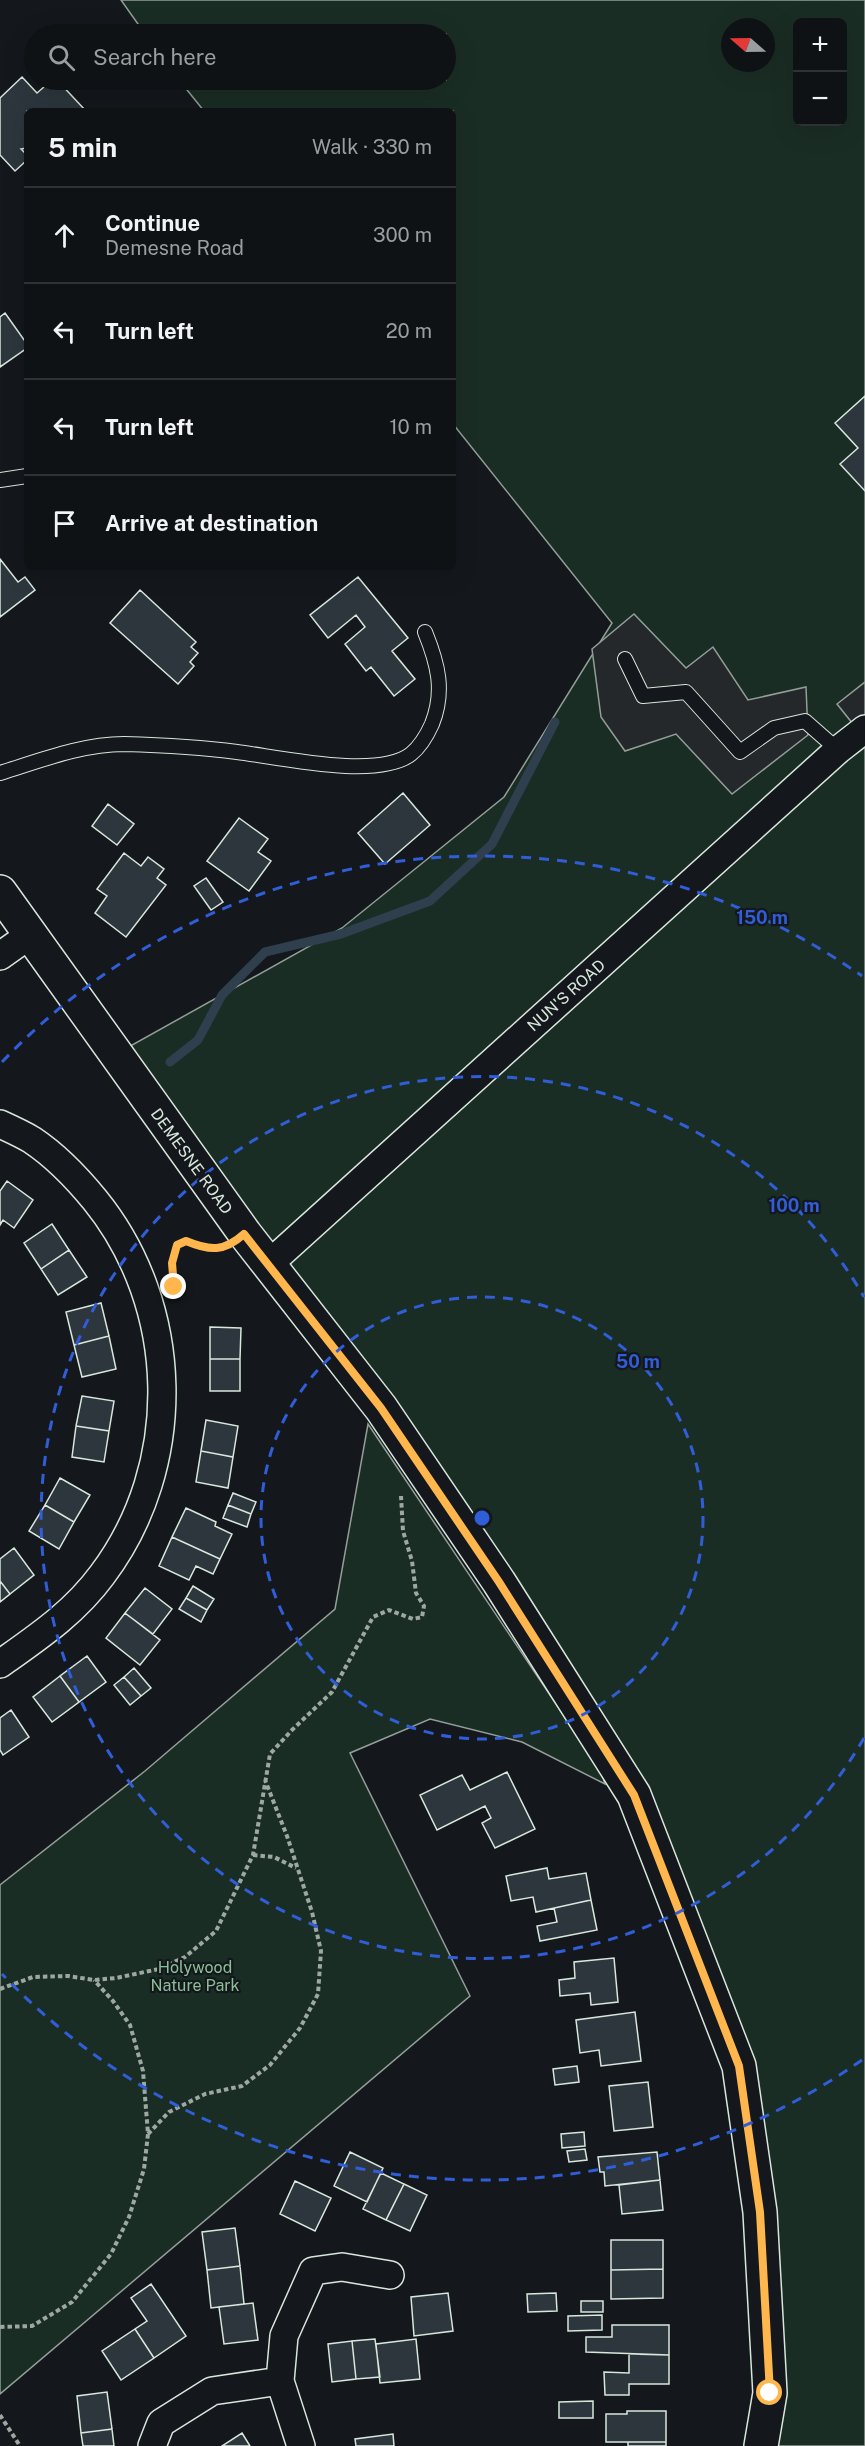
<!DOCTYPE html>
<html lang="en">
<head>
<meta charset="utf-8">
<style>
  body { margin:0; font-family:"Public Sans",sans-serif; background:#1d2022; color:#f1f3f6 }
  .controls { position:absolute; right:18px; top:18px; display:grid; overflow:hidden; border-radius:9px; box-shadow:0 6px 24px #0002 }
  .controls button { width:54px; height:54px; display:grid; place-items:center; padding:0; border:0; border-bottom:2px solid #2f3234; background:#0f1215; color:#f1f3f6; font:30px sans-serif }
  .compass { position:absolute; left:721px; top:18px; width:54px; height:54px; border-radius:50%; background:#0f1215; box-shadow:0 6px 24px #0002; rotate:290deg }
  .stop { position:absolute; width:18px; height:18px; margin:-14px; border:4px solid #ffb74d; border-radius:50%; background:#fff }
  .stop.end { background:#ffb74d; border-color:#fff; box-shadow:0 2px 6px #0008 }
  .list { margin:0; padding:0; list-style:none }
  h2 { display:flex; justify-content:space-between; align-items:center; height:78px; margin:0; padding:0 24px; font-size:26px }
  h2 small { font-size:20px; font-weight:400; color:#9b9ea0 }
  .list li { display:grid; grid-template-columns:39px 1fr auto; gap:18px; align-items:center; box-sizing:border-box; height:96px; padding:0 24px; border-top:2px solid #2f3234 }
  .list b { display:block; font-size:22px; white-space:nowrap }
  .list p { margin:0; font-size:20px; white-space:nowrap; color:#9b9ea0 }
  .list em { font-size:20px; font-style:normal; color:#9b9ea0 }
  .icon { flex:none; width:33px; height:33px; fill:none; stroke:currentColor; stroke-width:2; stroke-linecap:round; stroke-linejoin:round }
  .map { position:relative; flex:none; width:865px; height:2446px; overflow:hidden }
  .search { position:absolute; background:#0f1215; box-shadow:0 6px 24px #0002; left:24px; top:24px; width:432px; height:66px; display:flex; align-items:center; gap:15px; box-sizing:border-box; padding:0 21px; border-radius:33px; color:#9b9ea0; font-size:22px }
  .panel { position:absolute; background:#0f1215; box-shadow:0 6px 24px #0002; left:24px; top:108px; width:432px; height:462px; border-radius:9px }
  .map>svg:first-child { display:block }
  .green { fill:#1a2d24; stroke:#939e99; stroke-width:1.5; fill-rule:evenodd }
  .parking { fill:#24282b; stroke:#939e99; stroke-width:1.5 }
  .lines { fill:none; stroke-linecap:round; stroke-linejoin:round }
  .stream { stroke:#2f3f4d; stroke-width:9 }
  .building { fill:#2c363c; stroke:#d8e6dc; stroke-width:1.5 }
  .service-casing { stroke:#d8e6dc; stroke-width:16 }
  .minor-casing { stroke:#d8e6dc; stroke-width:30 }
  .tertiary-casing { stroke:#d8e6dc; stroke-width:36 }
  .path { stroke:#9da8a2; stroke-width:4; stroke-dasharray:4.5 3; stroke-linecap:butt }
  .service { stroke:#14181c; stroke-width:14 }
  .minor { stroke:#14181c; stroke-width:27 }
  .tertiary { stroke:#14181c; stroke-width:33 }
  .route { stroke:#ffb74d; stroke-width:8 }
  .ring { fill:none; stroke:#305dd8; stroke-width:3; stroke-dasharray:10 8 }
  .labels { text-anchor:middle; stroke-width:4.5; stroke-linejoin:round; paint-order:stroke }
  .street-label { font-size:16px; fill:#d8e6dc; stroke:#14181c }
  .park-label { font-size:16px; fill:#8ac095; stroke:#14181c }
  .centre { fill:#305dd8; stroke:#14181c; stroke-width:3 }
  .ring-label { font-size:18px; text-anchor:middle; font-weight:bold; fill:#305dd8; stroke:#14181c; stroke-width:4.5; stroke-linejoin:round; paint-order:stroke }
</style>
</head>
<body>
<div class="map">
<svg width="865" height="2446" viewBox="0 0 865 2446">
  <rect width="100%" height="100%" fill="#14181c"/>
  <path class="green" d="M121 0H865V2446H761L739 2066 634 1795 116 1054 342 928 504 797 612 623 453 424V111H204L179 80H446V34H145ZM798 22H842V122H798ZM730 27H766V63H730Z
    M368 1424 601 1771 605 1784 522 1742 430 1719 350 1753 470 1996 0 2394V1885L145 1771 335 1609Z"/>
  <path class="parking" d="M634 614 686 668 713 647 748 700 806 687 808 735 732 794 676 734 625 751 601 717 592 649Z
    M865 682V739L837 704Z"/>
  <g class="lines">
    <path class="stream" d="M170 1062 198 1040 222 995 265 952 341 934 430 901 492 844 555 722"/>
  </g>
  <path class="building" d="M22 77 37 93 52 80H57L86 111H27V148L21 149 27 155V160L15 171 0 155V98Z
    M5 313 27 344V348L0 367V317Z
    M865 396V491L840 464 858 448 835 423Z
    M0 559 18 582 25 577 35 590 0 617Z
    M358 577 408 638 392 651 415 679 394 696 371 667 366 671 345 644 365 627 356 615 328 638 310 615Z
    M140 590 196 642 191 647 198 653 190 662 194 666 178 684 110 623Z
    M403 793 430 825 385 864 358 833Z
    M108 804 134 824 117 845 92 826Z
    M239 818 268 839 258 852 271 861 249 891 207 861Z
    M124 853 141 866 148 857 164 869 157 878 166 885 126 937 95 913 107 896 97 889Z
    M206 878 223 902 211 910 194 886Z
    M7 1181 33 1200 14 1228 3 1220 0 1225V1191Z
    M52 1224 69 1250 41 1269 24 1243Z
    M69 1250 87 1277 58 1295 41 1269Z
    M101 1303 109 1336 74 1345 66 1312Z
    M210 1327 241 1328 240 1359H210Z
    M109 1336 116 1369 82 1377 74 1345Z
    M210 1359H240V1391H210Z
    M82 1396 114 1401 109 1431 76 1426Z
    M206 1420 238 1426 233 1457 201 1451Z
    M76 1426 109 1431 104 1462 72 1457Z
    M201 1451 233 1457 228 1488 196 1482Z
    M60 1478 90 1495 74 1522 45 1505Z
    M233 1493 256 1502 251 1514 228 1505Z
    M45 1505 74 1522 59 1549 29 1531Z
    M228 1505 251 1514 247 1527 223 1518Z
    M186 1508 216 1522 215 1526 232 1534 220 1559 172 1537Z
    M172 1537 220 1559 213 1574 196 1566 189 1580 159 1566Z
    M14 1548 34 1575 10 1594 0 1581V1559Z
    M0 1581 10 1594 0 1602Z
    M193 1586 214 1599 207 1610 186 1598Z
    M145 1588 172 1609 153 1634 125 1613Z
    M186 1598 207 1610 201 1622 179 1609Z
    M125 1613 160 1640 140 1665 106 1638Z
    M87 1656 106 1682 79 1702 60 1676Z
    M134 1668 151 1688 141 1696 124 1677Z
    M60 1676 79 1702 52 1722 33 1697Z
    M124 1677 141 1696 130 1705 114 1685Z
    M11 1710 29 1737 3 1755 0 1750V1718Z
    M507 1772 535 1829 495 1848 482 1823 491 1818 485 1806 437 1830 420 1795 462 1775 470 1790Z
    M547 1868 549 1879 586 1873 591 1900 536 1912 533 1897 511 1901 506 1876Z
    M591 1900 597 1930 540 1941 537 1926 557 1922 554 1908Z
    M614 1958 618 2002 591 2005 590 1993 560 1996 559 1980 575 1978 574 1962Z
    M635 2012 641 2061 601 2066 599 2050 580 2053 576 2020Z
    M577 2066 579 2082 555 2085 553 2069Z
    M648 2082 653 2127 614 2131 609 2086Z
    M584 2132 585 2146 562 2148 561 2134Z
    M585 2149 587 2160 569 2162 567 2151Z
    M350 2152 383 2168 367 2202 334 2186Z
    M657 2152 660 2180 605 2186 604 2172H600L598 2157Z
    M381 2173 404 2184 386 2220 363 2209Z
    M660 2180 663 2210 622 2214 619 2185Z
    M295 2181 331 2198 315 2231 280 2214Z
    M404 2184 427 2195 410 2231 386 2220Z
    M235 2228 240 2266 207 2270 202 2232Z
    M611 2240H663V2269L611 2270Z
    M240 2266 244 2304 211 2308 207 2270Z
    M663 2269V2298L611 2299V2270Z
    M151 2284 186 2336 154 2358 135 2329 147 2321 131 2298Z
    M448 2293 453 2331 414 2336 411 2297Z
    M556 2293 557 2311 528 2312 527 2294Z
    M581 2301H603V2312H581Z
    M253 2303 258 2340 224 2344 219 2307Z
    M602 2315V2330L568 2331V2316Z
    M612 2325H669V2355L586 2352V2337H612Z
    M135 2329 154 2358 121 2380 102 2351Z
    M375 2339 380 2377 356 2379 352 2341Z
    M416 2339 420 2379 380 2383 376 2344Z
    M352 2341 356 2379 332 2382 328 2344Z
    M629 2354 669 2355V2384H629V2395H605L604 2372 629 2373Z
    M107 2392 112 2429 81 2433 77 2396Z
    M593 2401V2418H559V2402Z
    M627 2411H666V2442H606V2414H627Z
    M112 2429 114 2446H83L81 2433Z
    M242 2433 250 2446H222Z
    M393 2434 394 2446H356L355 2439Z
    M628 2442H666V2446H628Z"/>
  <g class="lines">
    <defs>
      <path id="service" d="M0 480 27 476
        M625 659 643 696 686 692 740 752 774 728 805 721 838 750
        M0 773C39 761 82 744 124 744 161 745 200 747 237 752 278 757 378 780 411 754 421 746 427 735 432 724 445 691 438 664 425 632"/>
      <path id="minor" d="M0 956 31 934
        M0 1124C11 1129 22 1134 32 1140 56 1156 77 1178 95 1200 181 1306 185 1465 102 1575 74 1613 38 1637 0 1664
        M269 1264 838 750 865 729
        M152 2446 161 2423 212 2391 280 2381
        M301 2446 280 2381 284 2336 313 2271 342 2267 390 2275"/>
      <path id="tertiary" d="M0 892 245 1234 381 1408 499 1582 634 1795 739 2066 760 2212 770 2393 761 2446"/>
    </defs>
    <use href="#service" class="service-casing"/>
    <use href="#minor" class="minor-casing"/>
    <use href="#tertiary" class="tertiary-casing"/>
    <path class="path" d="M174 1282 173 1263 177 1245 186 1241 205 1249 216 1248
      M253 1855 274 1857 296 1868
      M0 1989 33 1977 68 1976 94 1980 116 1978 159 1969 185 1957 216 1931 253 1855 270 1754 292 1730 332 1692 373 1617 389 1610 413 1619 422 1617 424 1606 416 1593 412 1561 403 1531 401 1496
      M148 2134 169 2112 205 2094 242 2086 270 2065 300 2028 318 1994 321 1951 312 1912 287 1836 265 1780
      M0 2327 32 2326 72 2302 111 2254 129 2217 144 2169 148 2134 143 2071 130 2025 113 2001 94 1980
      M0 2415 20 2446"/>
    <use href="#service" class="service"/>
    <use href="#minor" class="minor"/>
    <use href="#tertiary" class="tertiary"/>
  </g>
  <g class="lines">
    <path class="route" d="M174 1287 172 1263 177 1245 186 1241C210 1251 224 1252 244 1234L381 1408 499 1582 634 1795 739 2066 760 2212 770 2393"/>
  </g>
  <g class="ring">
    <circle cx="482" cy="1518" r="221"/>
    <path d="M864 1738A441 441 0 1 1 864 1297"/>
    <path d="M862 2060A662 662 0 0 1 2 1974M2 1062A662 662 0 0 1 862 976"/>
  </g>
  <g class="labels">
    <g class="street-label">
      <text transform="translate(566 995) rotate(-42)" y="6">NUN'S ROAD</text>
      <text transform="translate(192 1161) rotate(54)" y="6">DEMESNE ROAD</text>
    </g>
    <g class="park-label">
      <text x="195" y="1973">Holywood<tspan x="195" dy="18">Nature Park</tspan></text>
    </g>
  </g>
  <circle cx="482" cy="1518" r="9" class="centre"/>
  <g class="ring-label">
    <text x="762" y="924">150 m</text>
    <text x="794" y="1212">100 m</text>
    <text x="638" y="1368">50 m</text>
  </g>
</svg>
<div class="controls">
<button>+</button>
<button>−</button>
</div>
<svg class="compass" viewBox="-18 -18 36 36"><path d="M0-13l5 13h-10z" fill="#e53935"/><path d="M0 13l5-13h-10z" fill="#9b9ea0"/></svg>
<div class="stop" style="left:770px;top:2393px"></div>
<div class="stop end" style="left:174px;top:1287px"></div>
<div class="search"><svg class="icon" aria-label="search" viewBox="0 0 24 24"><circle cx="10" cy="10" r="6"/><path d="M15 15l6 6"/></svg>Search here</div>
<section class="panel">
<h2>5 min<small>Walk · 330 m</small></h2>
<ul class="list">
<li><svg class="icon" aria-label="ahead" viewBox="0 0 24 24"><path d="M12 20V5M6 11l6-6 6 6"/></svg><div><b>Continue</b><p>Demesne Road</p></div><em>300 m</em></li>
<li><svg class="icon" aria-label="left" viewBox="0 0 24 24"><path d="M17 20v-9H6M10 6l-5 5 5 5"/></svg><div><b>Turn left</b></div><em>20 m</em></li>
<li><svg class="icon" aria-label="left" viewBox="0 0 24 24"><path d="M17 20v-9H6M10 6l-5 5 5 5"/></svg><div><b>Turn left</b></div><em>10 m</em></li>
<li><svg class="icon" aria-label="arrive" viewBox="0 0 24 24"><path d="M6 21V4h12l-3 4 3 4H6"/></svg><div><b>Arrive at destination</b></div></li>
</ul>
</section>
</div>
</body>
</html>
